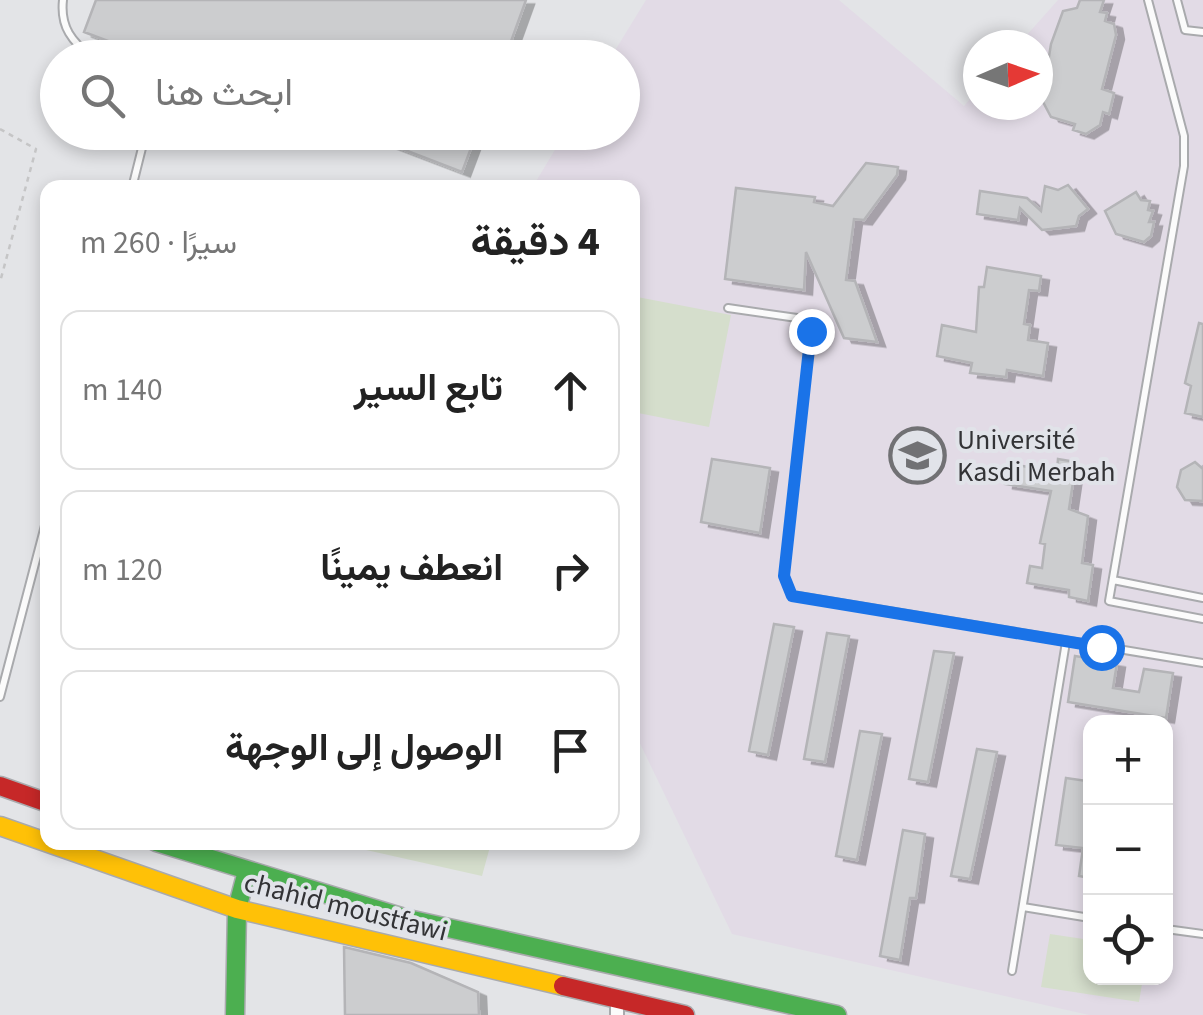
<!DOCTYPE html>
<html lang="ar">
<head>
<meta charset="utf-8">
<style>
  body { margin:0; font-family:"Source Sans 3",Vazirmatn,sans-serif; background:#f6f6f6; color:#222; direction:rtl }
  .controls { position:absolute; right:30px; bottom:30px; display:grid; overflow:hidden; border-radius:20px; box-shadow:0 5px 15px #0003 }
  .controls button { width:90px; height:90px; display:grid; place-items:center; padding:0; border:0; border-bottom:2px solid #e0e0e0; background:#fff; color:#222; font:50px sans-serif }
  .compass { position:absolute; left:963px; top:30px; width:90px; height:90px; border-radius:50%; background:#fff; box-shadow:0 5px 15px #0003; rotate:88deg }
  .stop { position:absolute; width:30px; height:30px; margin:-22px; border:8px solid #1a73e8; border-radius:50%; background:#fff }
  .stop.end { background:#1a73e8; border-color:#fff; box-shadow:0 2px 10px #0008 }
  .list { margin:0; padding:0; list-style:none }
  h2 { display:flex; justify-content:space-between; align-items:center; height:130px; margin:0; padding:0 40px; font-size:42px }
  h2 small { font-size:32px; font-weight:400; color:#767676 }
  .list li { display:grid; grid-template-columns:65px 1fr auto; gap:30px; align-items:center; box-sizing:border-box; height:160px; margin:0 20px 20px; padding:0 20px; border:2px solid #e0e0e0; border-radius:20px }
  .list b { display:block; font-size:38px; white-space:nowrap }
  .list em { font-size:32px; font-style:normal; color:#767676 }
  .icon { flex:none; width:55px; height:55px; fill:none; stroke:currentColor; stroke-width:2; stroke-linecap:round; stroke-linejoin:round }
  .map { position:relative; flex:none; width:1203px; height:1015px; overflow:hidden; direction:ltr }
  .search { position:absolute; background:#fff; box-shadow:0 5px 15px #0003; left:40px; top:40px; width:600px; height:110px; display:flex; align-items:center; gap:25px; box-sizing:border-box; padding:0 35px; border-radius:55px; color:#767676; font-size:38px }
  .panel { position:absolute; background:#fff; box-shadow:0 5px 15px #0003; left:40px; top:180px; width:600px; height:670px; border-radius:20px; direction:rtl }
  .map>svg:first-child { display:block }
  .education { fill:#e2dbe6; fill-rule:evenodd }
  .green { fill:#d5decc }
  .building { fill:#cccdcf; stroke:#b4b4b7; stroke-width:2.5; filter:url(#shadow) }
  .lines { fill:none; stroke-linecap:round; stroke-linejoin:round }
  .lane-casing { stroke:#a9aaad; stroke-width:10 }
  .street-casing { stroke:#a9aaad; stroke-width:16 }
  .fast-casing { stroke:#a9aaad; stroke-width:21 }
  .slow-casing { stroke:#a9aaad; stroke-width:21 }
  .jam-casing { stroke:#a9aaad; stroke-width:21 }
  .path { stroke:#c5c5c6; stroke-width:2.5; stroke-dasharray:5 5; stroke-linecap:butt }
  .lane { stroke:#fbfbfb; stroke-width:6 }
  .street { stroke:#fbfbfb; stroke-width:12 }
  .fast { stroke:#4caf50; stroke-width:18 }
  .slow { stroke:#ffc107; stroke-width:18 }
  .jam { stroke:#c62828; stroke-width:18 }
  .route { stroke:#1a73e8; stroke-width:12 }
  .labels { text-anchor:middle; stroke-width:8; stroke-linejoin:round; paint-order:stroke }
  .poi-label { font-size:28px; fill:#333336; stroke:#e1e3e9; text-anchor:start }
  .street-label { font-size:28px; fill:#333336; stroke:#e1e3e9 }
</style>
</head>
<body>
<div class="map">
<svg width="1203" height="1015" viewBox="0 0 1203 1015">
  <defs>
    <filter id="shadow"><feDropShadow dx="8" dy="4.5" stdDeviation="0" flood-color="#0004"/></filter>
  </defs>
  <rect width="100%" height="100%" fill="#e3e4e7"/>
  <path class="education" d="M646 0H839L964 106 978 90V105H1038V45H1018L1058 0H1203V1015H1089L732 934 633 729 632 188H532L565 133 622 132V58L611 57ZM1090 722H1166V978H1090Z"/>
  <path class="green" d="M632 296 731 315 709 427 633 412Z
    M335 843H491L482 876Z
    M1050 934 1090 940V978H1143L1139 1002 1041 987Z"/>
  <path class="building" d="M96 0H526L505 58H153L84 32Z
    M1080 0H1104L1100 12 1107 13 1105 21 1114 24 1116 35 1102 89 1114 93 1109 114 1103 112 1100 125 1086 134 1073 130 1075 124 1051 117 1042 100 1051 44 1063 11 1077 8Z
    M358 132H477L462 172Z
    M866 163 898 167 897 175 864 220 854 219 846 280 855 281 877 342 844 338 806 252 804 290 725 279 736 188 815 197 814 202 833 206Z
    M1068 185 1088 209 1079 216 1076 226 1042 230 1020 208 1018 220 977 214 980 191 1027 198 1041 211 1045 186 1058 190Z
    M1136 192 1141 200 1150 201 1148 210 1153 211 1149 222H1154L1151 236 1144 242 1116 234 1105 211Z
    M987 267 1041 276 1039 291 1029 290 1024 324 1030 325 1028 340 1048 343 1043 376 1007 370 1006 377 970 373 972 363 937 356 942 325 976 332 979 287H984Z
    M1199 323 1203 324V417L1185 413 1191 386 1185 383Z
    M712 459 770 468 760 533 701 522Z
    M1058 459 1076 462 1069 509 1088 516 1082 563 1093 565 1088 601 1069 597V590L1027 583 1030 566 1042 568 1045 544 1040 543 1051 491 1005 484 1008 464 1057 471Z
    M1195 462 1203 469V501L1185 500 1177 487 1181 470Z
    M774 624 794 627 768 755 749 751Z
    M827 633 849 636 825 762 804 759Z
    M934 651 954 653 928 782 909 779Z
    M1075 656 1117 663 1113 688 1139 692 1144 669 1173 673 1166 718 1068 702Z
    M860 731 882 734 857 860 836 856Z
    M977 749 997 752 970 879 951 876Z
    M1066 778 1087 781 1086 792 1090 793V878L1079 876 1083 848 1056 845Z
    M903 830 925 834 916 898H910L900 960 880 956Z
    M344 947 411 963 478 992 479 1015H345Z"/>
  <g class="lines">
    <defs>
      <path id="lane" d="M63 0C60 27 72 42 93 58
        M1148 0 1184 136V166L1109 601 1203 619
        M1177 0 1185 30 1203 32
        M132 188 146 132
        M728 308 797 318 811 331 784 576 792 595 1203 663
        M1113 580 1203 598
        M0 697 48 514
        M1023 907 1090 918
        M1166 929 1203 934
        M1012 971 1066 642"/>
      <path id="street" d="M617 1000V1015"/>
      <path id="fast" d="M156 842 408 919 837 1015
        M235 1015 237 909 246 875"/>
      <path id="slow" d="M0 826 237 909 563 986"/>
      <path id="jam" d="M0 786 48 803
        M563 986 685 1015"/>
    </defs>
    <use href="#lane" class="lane-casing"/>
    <use href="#street" class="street-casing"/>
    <use href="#fast" class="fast-casing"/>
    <use href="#slow" class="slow-casing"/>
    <use href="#jam" class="jam-casing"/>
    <path class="path" d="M0 129 36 149 0 282"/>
    <use href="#lane" class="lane"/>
    <use href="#street" class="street"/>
    <use href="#fast" class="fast"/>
    <use href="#slow" class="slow"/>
    <use href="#jam" class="jam"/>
  </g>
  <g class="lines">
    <path class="route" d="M811 331 784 576 792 596 1101 647"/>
  </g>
  <defs>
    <symbol id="university-ring" viewBox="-11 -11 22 22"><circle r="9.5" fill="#e1e3e9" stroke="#717174" stroke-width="1.5"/><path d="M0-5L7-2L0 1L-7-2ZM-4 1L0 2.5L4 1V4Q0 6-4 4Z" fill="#717174"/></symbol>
  </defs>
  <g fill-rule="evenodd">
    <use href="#university-ring" x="886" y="424" width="63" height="63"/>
  </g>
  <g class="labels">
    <g class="poi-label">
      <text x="957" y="449">Université<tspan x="957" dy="32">Kasdi Merbah</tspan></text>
    </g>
    <g class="street-label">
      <text transform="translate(346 906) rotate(14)" y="10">chahid moustfawi</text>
    </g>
  </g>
</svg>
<div class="controls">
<button>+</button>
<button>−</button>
<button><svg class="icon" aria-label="locate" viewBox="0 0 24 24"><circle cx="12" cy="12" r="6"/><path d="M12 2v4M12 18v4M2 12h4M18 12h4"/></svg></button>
</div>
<svg class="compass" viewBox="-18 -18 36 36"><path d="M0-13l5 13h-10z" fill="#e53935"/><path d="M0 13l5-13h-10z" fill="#767676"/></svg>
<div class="stop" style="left:1101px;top:647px"></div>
<div class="stop end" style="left:811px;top:331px"></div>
<div class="search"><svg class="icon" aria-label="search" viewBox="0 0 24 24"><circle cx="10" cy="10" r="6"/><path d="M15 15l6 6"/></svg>ابحث هنا</div>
<section class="panel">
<h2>4 دقيقة<small>سيرًا · 260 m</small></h2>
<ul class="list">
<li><svg class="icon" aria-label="ahead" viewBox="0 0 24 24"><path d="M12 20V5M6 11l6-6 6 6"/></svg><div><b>تابع السير</b></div><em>140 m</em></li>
<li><svg class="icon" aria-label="right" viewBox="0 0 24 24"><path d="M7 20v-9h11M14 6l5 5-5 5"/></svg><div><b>انعطف يمينًا</b></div><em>120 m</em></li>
<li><svg class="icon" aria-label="arrive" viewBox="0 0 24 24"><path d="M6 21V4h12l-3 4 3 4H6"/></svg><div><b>الوصول إلى الوجهة</b></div></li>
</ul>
</section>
</div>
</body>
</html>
